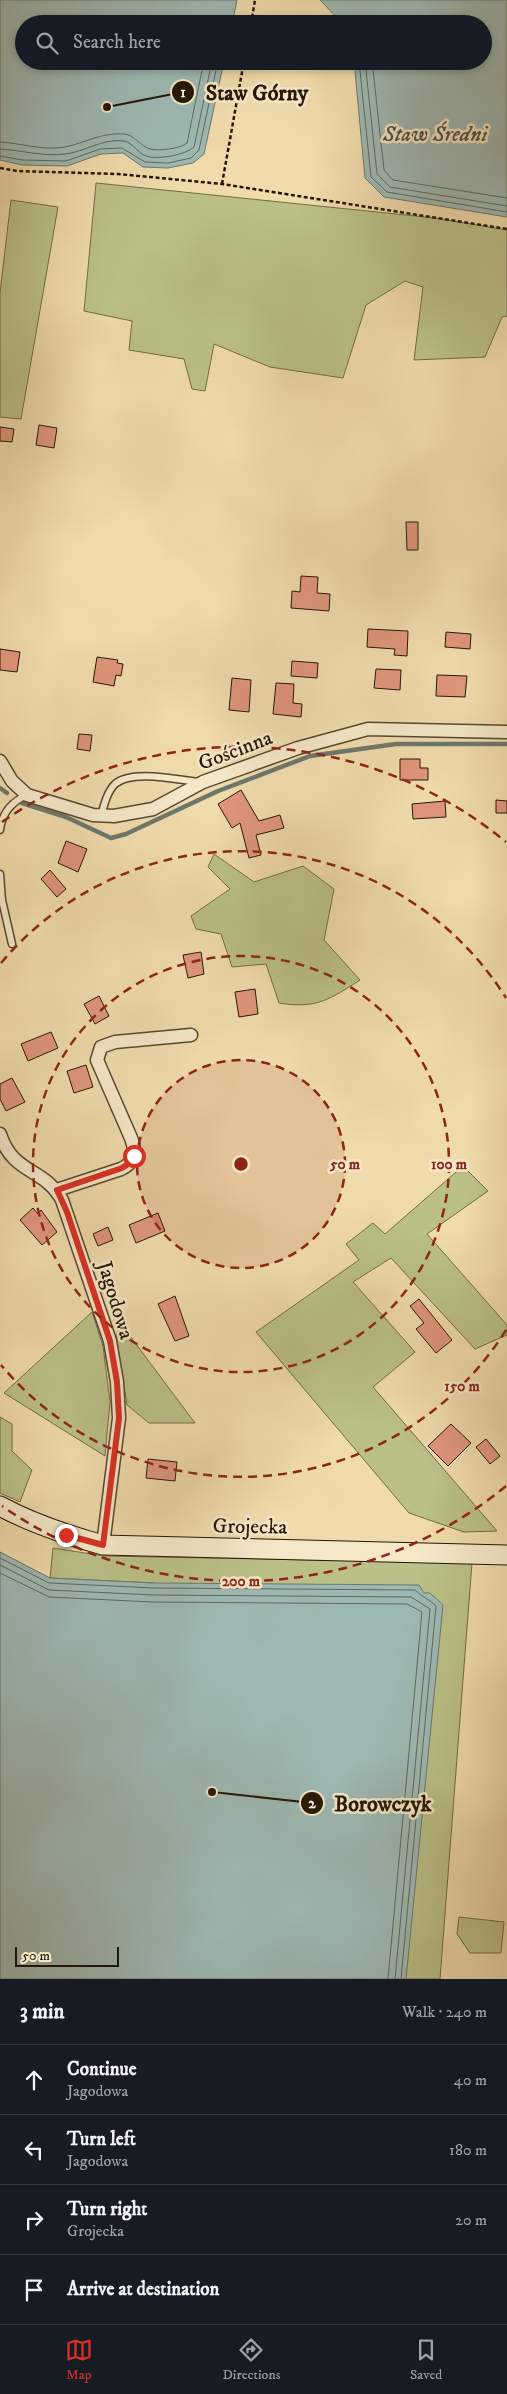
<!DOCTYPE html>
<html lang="en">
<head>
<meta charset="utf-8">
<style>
  body { margin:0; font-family:"IM FELL DW Pica",serif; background:#242831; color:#f1f3f6 }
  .scale { position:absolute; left:15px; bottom:12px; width:104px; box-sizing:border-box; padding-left:5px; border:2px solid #251705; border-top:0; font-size:14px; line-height:18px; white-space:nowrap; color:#251705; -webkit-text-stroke:4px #f5e8c9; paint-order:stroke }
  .stop { position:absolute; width:15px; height:15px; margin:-11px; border:4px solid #d93025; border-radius:50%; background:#fff }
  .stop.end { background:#d93025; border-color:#fff; box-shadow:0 1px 5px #0008 }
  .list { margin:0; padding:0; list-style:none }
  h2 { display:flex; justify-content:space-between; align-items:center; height:65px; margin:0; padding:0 20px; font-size:21px }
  h2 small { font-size:16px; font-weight:400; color:#9ea1a6 }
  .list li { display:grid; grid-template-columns:32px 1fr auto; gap:15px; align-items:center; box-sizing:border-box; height:70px; padding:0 20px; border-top:1px solid #363941 }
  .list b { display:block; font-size:19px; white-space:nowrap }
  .list p { margin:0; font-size:16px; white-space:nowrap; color:#9ea1a6 }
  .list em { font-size:16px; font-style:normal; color:#9ea1a6 }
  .icon { flex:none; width:28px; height:28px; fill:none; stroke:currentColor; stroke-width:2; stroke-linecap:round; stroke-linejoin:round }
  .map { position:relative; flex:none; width:507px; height:1979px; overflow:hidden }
  .search { position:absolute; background:#171b24; box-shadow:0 2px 8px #0003; left:15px; right:15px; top:15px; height:55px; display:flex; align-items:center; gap:12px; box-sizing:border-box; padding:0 18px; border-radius:28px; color:#9ea1a6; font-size:19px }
  .sheet { height:345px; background:#171b24 }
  nav { display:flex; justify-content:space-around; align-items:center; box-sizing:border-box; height:70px; border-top:1px solid #363941; background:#171b24; font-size:14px; color:#9ea1a6 }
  nav a { display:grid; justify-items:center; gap:2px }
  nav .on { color:#d93025 }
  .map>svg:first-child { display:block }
  .green { fill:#bbc088; stroke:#706c46 }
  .water { fill:#9db9b3; stroke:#6d786d }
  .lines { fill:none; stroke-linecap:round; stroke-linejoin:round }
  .shore { stroke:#61685c; stroke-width:1 }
  .stream { stroke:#6d786d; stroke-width:4.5 }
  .building { fill:#e0967c; stroke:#251705 }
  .lane-casing { stroke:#58482f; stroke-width:9 }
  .street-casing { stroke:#58482f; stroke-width:15 }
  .secondary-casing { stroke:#251705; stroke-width:21 }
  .path { stroke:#251705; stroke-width:2.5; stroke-dasharray:4 2.5; stroke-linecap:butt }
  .lane { stroke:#f5e8c9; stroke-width:6 }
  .street { stroke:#f5e8c9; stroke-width:12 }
  .secondary { stroke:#f5e8c9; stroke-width:19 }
  .route { stroke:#d93025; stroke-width:6 }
  .ring { fill:none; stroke:#8f2418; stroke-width:2.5; stroke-dasharray:9 6 }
  .labels { text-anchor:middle; stroke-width:5; stroke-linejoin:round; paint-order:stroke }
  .street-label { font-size:21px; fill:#251705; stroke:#f5e8c9 }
  .water-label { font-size:22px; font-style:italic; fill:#4f5042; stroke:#f5e8c9 }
  .centre { fill:#8f2418; stroke:#f5e8c9; stroke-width:2.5 }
  .ring-label { font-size:15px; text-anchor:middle; font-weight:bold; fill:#8f2418; stroke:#f5e8c9; stroke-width:5; stroke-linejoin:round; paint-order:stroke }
  .leader { fill:none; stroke:#251705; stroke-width:2 }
  .callout-dot { fill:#251705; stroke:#f5e8c9; stroke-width:2 }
  .mark-label { font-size:15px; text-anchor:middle; font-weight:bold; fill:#fff }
  .callout-label { font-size:22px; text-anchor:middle; font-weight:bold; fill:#251705; stroke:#f5e8c9; stroke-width:5; stroke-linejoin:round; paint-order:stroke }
</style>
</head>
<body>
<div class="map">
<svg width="507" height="1979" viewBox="0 0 507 1979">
  <rect width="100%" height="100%" fill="#f0dbac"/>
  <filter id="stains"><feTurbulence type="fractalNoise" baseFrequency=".004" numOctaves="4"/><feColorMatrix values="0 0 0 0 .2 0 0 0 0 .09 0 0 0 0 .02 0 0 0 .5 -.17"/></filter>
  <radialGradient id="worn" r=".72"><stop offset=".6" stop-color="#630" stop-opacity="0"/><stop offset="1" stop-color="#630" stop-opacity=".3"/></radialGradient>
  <path class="green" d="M96 183 435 218 507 230V316L502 317 485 357 414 360 423 287 405 281 366 305 343 378 270 367 214 344 205 391 192 389 184 359 129 350 132 321 84 311Z
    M11 200 58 207 21 419 0 417V293Z
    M214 854 254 882 303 866 334 889 324 940 360 980C329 1000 316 1009 279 1003L266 964 232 967 221 934 196 929 191 916 230 889 208 867Z
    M463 1166 488 1191 427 1234 507 1325V1335L475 1349 391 1258 353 1282 415 1352 373 1387 497 1531 464 1532 409 1513 256 1332 359 1260 346 1244 373 1223 385 1234Z
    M92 1312 103 1346 110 1402 105 1456 4 1393Z
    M127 1332 195 1423H149L127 1405 116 1334Z
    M0 1417 12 1424V1451L32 1470 20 1502 0 1493Z
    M53 1548 104 1556 472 1563 440 1979H403L154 1583 50 1578Z
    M459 1917 504 1922 501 1953H470L457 1934Z"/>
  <path class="water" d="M0 0H237L232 24H24V61H224L204 154 193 163 168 168 143 167 123 153 101 154 67 166 22 165 0 160Z
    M320 0H507V217L384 197 365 178 354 61H483V24H343Z
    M0 1552 50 1578 154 1583 419 1585 424 1593H430L443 1605 406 1979H0Z"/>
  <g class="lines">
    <path class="shore" d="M359 61 371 177 387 192 507 212
      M365 61 377 174 390 187 507 206
      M372 61 384 170 393 180 507 198
      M0 142C21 143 43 151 65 147 85 143 102 132 124 134 135 135 140 146 150 149 159 151 180 149 187 143L204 61
      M0 149C21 150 43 157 65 154 85 152 102 138 124 141 133 143 138 153 146 156 157 160 186 155 194 147L212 61
      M0 156 22 160 66 161 100 149 122 148 145 162 168 163 191 158 199 150 218 61
      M0 1558 49 1583 154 1588 415 1590C422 1597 429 1599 436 1606L401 1979
      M0 1565 49 1590 154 1595 411 1597 430 1609 395 1979
      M0 1573 49 1597 153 1602 407 1604 422 1612 388 1979"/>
    <path class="stream" d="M0 788 7 793
      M22 803 66 817 111 838 126 834 218 791 310 756 396 744H507"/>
  </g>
  <path class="building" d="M39 425 57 428 54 448 36 445Z
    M0 427 14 429 12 442 0 441Z
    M406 522H418V550H407Z
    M301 576 318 577 317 593 330 594 329 611 291 608 292 591 300 592Z
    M368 629 408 631 407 656 394 655 395 649 367 647Z
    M446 632 471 634 470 649 445 647Z
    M0 649 20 652 17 672 0 670Z
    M97 657 118 660 117 663 123 664 121 676 116 675 114 686 93 682Z
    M292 661 318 663 317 678 291 676Z
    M376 669 401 670 400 690 374 688Z
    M437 675 467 676 465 697 436 696Z
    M232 678 251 680 249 712 229 710Z
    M276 683 294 684 293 703 302 704 301 717 273 714Z
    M79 734 92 735 90 751 77 749Z
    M400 759H420V768H428V780H400Z
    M241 790 259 821 280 815 284 828 256 835 261 855 249 858 240 823 232 828 218 804Z
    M496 800 507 801V813H496Z
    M445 801 446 817 413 819 412 804Z
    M66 841 87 849 78 872 58 863Z
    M50 870 66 889 57 897 41 879Z
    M201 952 204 974 188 978 183 955Z
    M255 989 258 1014 239 1017 235 992Z
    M99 996 109 1016 95 1024 84 1004Z
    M51 1032 58 1048 28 1061 21 1044Z
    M86 1065 93 1087 74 1093 67 1071Z
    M12 1078 25 1102 6 1111 0 1099V1084Z
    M33 1208 38 1214 41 1210 57 1232 42 1245 20 1220Z
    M158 1213 165 1231 136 1243 129 1225Z
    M108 1227 113 1240 98 1246 93 1234Z
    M175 1296 189 1336 175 1341 158 1304Z
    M419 1299 452 1340 436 1353 416 1329 424 1323 410 1306Z
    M451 1424 471 1443 448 1466 428 1446Z
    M486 1439 500 1456 490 1464 476 1447Z
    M148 1459 177 1462 175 1481 146 1478Z"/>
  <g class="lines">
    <defs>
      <path id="lane" d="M101 816C104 805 107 792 115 784 132 769 178 780 199 782
        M0 830C2 813 11 802 27 795
        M0 874 2 900 12 944"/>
      <path id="street" d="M0 761 12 781 27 795 93 815 114 816 153 809 203 782 298 748 368 729 507 732
        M0 1134C13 1175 44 1167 62 1200L110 1341 117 1382 119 1418 103 1545
        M57 1190 121 1169C136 1162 136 1151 131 1138L97 1060 101 1047 115 1042 191 1035"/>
      <path id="secondary" d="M0 1506C33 1524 67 1535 103 1545L507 1555"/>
    </defs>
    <use href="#lane" class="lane-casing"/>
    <use href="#street" class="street-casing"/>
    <use href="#secondary" class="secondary-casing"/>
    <path class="path" d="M251 24 255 0
      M0 168 17 171 118 174 222 184 507 229
      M222 184 244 61"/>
    <use href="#lane" class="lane"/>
    <use href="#street" class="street"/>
    <use href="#secondary" class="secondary"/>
  </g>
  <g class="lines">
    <path class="route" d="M66 1535 103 1545 119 1418 117 1382 110 1341 67 1212 57 1190 122 1168 131 1162 134 1156"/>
  </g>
  <circle cx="241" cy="1164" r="104" fill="#8f2418" fill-opacity=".12"/>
  <g class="ring">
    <circle cx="241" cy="1164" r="104"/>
    <circle cx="241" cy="1164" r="208"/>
    <path d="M506 1330A313 313 0 0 1 1 1365M1 963A313 313 0 0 1 506 998"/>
    <path d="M506 1486A417 417 0 0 1 2 1506M2 822A417 417 0 0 1 506 842"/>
  </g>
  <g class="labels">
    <g class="street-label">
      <text transform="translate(235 750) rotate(-21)" y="7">Gościnna</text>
      <text transform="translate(116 1300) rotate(73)" y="7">Jagodowa</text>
      <text transform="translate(250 1526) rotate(1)" y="7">Grojecka</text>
    </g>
    <g class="water-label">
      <text x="435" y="141">Staw Średni</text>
    </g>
  </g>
  <circle cx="241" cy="1164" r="8" class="centre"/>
  <g class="ring-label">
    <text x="345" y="1169">50 m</text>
    <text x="449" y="1169">100 m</text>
    <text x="462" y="1391">150 m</text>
    <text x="241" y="1586">200 m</text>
  </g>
  <path class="leader" d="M107 107L183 92M212 1792L312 1803"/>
  <g class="callout-dot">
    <circle cx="107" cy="107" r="5"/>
    <circle cx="212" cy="1792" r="5"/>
    <circle cx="183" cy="92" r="12"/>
    <circle cx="312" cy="1803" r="12"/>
  </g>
  <g class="mark-label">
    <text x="183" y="97">1</text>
    <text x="312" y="1808">2</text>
  </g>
  <g class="callout-label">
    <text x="257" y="100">Staw Górny</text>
    <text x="383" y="1811">Borowczyk</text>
  </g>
  <rect width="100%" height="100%" filter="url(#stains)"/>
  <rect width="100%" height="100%" fill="url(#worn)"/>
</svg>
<div class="scale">50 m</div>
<div class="stop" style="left:134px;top:1156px"></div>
<div class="stop end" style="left:66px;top:1535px"></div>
<div class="search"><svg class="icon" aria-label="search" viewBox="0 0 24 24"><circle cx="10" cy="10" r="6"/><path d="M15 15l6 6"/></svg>Search here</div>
</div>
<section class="sheet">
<h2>3 min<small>Walk · 240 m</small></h2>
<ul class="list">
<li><svg class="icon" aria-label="ahead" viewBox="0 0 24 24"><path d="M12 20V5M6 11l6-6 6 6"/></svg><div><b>Continue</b><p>Jagodowa</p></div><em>40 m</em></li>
<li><svg class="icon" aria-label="left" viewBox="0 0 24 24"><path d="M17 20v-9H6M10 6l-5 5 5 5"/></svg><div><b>Turn left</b><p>Jagodowa</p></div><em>180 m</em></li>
<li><svg class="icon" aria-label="right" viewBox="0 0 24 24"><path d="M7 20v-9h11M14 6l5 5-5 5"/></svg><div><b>Turn right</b><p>Grojecka</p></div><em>20 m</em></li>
<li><svg class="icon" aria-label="arrive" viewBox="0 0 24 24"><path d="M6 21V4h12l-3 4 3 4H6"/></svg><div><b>Arrive at destination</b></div></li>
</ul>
</section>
<nav>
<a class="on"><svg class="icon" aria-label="map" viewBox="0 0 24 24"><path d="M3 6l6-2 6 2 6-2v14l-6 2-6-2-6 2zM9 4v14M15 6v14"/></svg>Map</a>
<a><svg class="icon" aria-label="directions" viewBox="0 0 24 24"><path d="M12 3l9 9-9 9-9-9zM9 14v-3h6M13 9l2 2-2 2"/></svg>Directions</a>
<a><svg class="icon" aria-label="saved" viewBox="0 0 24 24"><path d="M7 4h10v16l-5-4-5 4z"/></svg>Saved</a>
</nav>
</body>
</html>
